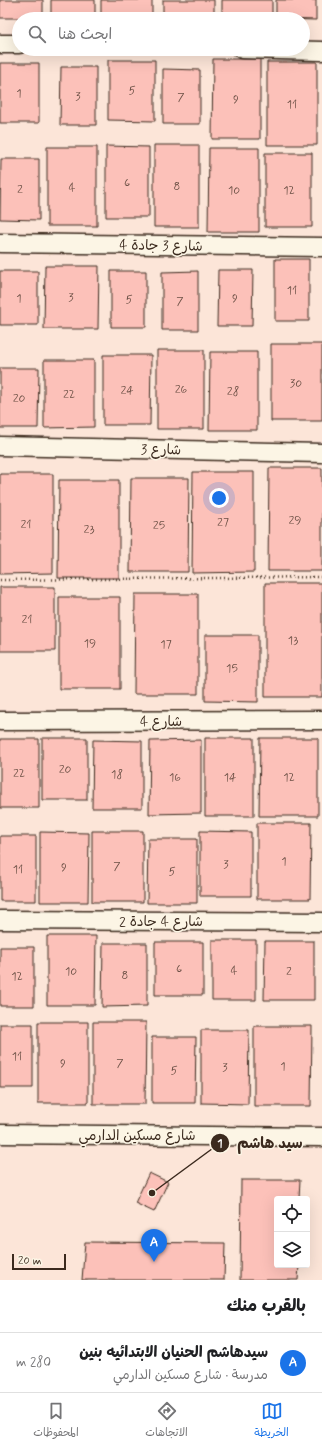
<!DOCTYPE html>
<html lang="ar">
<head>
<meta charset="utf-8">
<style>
  body { margin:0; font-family:Mynerve,"Playpen Sans Arabic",sans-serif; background:#f6f6f6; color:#202124; direction:rtl }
  .controls { position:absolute; right:12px; bottom:12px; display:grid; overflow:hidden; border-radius:4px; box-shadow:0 4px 16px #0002 }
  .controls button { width:36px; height:36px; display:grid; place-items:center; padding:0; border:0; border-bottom:1px solid #e0e0e0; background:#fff; color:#202124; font:20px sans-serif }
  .scale { position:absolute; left:12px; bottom:10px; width:54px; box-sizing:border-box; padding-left:4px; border:2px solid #3b2a1e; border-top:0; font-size:11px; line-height:14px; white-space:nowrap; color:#3b2a1e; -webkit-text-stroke:3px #fcf5e5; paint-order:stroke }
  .you { position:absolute; left:219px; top:498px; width:14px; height:14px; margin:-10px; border:3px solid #fff; border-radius:50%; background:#1a73e8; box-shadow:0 0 0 6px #1a73e833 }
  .badge { display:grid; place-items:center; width:26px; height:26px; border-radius:50%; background:#1a73e8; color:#fff; font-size:13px; font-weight:700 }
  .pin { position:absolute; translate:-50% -33px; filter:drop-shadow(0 1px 2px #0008) }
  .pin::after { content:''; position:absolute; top:21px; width:14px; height:12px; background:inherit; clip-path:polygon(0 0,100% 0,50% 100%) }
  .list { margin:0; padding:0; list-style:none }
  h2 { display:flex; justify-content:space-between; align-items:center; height:52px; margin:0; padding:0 16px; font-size:17px }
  h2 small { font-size:13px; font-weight:400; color:#757577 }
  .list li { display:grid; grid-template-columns:26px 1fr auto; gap:12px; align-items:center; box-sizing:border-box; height:60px; padding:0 16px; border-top:1px solid #e0e0e0 }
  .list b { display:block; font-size:15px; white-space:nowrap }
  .list p { margin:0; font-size:13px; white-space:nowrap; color:#757577 }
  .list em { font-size:13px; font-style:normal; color:#757577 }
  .icon { flex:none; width:22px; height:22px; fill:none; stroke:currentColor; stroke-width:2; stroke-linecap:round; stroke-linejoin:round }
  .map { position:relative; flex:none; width:322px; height:1280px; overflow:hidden; direction:ltr }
  .search { position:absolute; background:#fff; box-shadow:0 4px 16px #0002; left:12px; right:12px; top:12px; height:44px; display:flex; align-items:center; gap:10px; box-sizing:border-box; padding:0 14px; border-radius:22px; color:#757577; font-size:15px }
  .sheet { height:112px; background:#fff }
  nav { display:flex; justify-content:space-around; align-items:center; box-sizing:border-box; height:56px; border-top:1px solid #e0e0e0; background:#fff; font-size:11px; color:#757577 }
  nav a { display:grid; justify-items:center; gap:2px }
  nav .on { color:#1a73e8 }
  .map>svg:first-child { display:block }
  .building { fill:#fcc1b9; stroke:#3b2a1e }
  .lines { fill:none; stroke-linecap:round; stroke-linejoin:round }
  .minor-casing { stroke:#3b2a1e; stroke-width:21 }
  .path { stroke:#3b2a1e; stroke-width:2.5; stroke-dasharray:1 3; stroke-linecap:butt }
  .minor { stroke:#fcf5e5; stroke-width:18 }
  .labels { text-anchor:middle; stroke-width:3; stroke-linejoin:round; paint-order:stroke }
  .number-label { font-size:12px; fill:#6b5045 }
  .street-label { font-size:14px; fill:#3b2a1e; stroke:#fcf5e5 }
  .leader { fill:none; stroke:#3b2a1e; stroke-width:1.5 }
  .callout-dot { fill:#3b2a1e; stroke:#fcf5e5; stroke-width:1.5 }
  .mark-label { font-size:12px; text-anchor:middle; font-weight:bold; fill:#fff }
  .callout-label { font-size:15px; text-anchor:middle; font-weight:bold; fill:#3b2a1e; stroke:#fcf5e5; stroke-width:3; stroke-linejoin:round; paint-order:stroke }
</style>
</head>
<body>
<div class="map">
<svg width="322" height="1280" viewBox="0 0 322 1280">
  <rect width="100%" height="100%" fill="#fce5d8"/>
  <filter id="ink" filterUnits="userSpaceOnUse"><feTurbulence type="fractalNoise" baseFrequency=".025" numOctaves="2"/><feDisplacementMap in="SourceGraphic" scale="8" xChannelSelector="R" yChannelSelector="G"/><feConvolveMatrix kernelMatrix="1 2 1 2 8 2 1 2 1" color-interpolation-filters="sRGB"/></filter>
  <g filter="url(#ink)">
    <path class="building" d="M0 0H43V18H0Z
      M51 0H95V17H51Z
      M101 0H152V16H101Z
      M163 0H214V18H163Z
      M222 0H272V16H222Z
      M276 0H316V20L276 19Z
      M213 59H260V139H212Z
      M108 60H155V121L108 120Z
      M267 62H317V145H267Z
      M0 63H39V123H0Z
      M61 67H96V125H60Z
      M163 69 200 70V124H163Z
      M154 145H199V227H154Z
      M106 146 149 147V217H106Z
      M47 147H97V226H47Z
      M209 148H259V232H208Z
      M265 153H312V227H265Z
      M1 159H39V220L0 219Z
      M275 259H309V321H275Z
      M45 266H99L98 329H44Z
      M218 270H253L252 326H217Z
      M0 271H38V325H0Z
      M111 271H146V327H111Z
      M198 271V330H162V272Z
      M271 344H322V421H271Z
      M157 350H204V429H157Z
      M210 352H257V430H209Z
      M103 355H151L150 425H103Z
      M44 360H94V427L44 428Z
      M0 368H39L38 428H0Z
      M269 468H322V571H268Z
      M193 472H254V572L192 573Z
      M0 474H53V573L0 574Z
      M131 478H189L188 572H130Z
      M59 480H119V578H58Z
      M265 583H322V697H265Z
      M0 587H55V651H0Z
      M135 594H198V694H134Z
      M59 597H120V689H59Z
      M205 635H258V702L205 701Z
      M42 738H87V800H42Z
      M205 738H254V816H205Z
      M260 738H318V816H259Z
      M0 739H39V808H0Z
      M93 740 142 741V808H92Z
      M201 740V813L149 814 150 741Z
      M257 823H311L310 899H257Z
      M92 831H143V902H92Z
      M200 831 251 832V896H200Z
      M40 832 89 833 88 902H40Z
      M0 836H36V901H0Z
      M148 839H197V903H147Z
      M47 936H96L95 1005H47Z
      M212 940H256V1000H212Z
      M265 941H314V1000H264Z
      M155 942H203V995H155Z
      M103 943H147V1006L102 1007Z
      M0 947H34V1006H0Z
      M38 1022H88V1103H38Z
      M93 1022H146L145 1104H93Z
      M0 1024H33V1088H0Z
      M254 1026H312L311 1106H254Z
      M201 1030H249L248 1104 201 1103Z
      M152 1037H196L195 1103H152Z
      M149 1173 168 1182 154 1212 135 1203Z
      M241 1180H300L299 1199H277V1265H299L298 1280H240Z
      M85 1242 225 1243 224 1280H82Z"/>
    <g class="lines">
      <defs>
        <path id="minor" d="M0 44H19
          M242 49 322 51
          M0 243 322 247
          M0 446 322 453
          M0 721 322 720
          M0 920 322 922
          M0 1134 322 1137"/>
      </defs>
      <use href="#minor" class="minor-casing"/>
      <path class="path" d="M0 580 322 577"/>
      <use href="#minor" class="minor"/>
    </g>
  </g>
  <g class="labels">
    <g class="number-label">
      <text x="132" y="94">5</text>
      <text x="19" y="97">1</text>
      <text x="78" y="100">3</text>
      <text x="181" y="101">7</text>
      <text x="236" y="103">9</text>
      <text x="292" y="108">11</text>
      <text x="127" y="186">6</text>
      <text x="177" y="190">8</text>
      <text x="72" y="191">4</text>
      <text x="20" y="193">2</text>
      <text x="234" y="194">10</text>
      <text x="289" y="194">12</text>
      <text x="292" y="294">11</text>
      <text x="71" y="301">3</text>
      <text x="19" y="302">1</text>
      <text x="235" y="302">9</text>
      <text x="129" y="303">5</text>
      <text x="180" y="305">7</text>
      <text x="296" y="387">30</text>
      <text x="181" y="393">26</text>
      <text x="127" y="394">24</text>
      <text x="233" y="395">28</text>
      <text x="69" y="398">22</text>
      <text x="19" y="402">20</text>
      <text x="295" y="524">29</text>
      <text x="223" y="526">27</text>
      <text x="26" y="528">21</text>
      <text x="159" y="529">25</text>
      <text x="89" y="533">23</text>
      <text x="27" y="623">21</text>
      <text x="293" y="644">13</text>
      <text x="90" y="647">19</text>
      <text x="166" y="648">17</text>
      <text x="232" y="672">15</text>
      <text x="65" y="773">20</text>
      <text x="19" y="777">22</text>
      <text x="117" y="778">18</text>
      <text x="175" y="781">16</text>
      <text x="230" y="781">14</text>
      <text x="289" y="781">12</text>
      <text x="284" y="865">1</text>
      <text x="226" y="868">3</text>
      <text x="117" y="870">7</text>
      <text x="64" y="871">9</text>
      <text x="18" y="873">11</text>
      <text x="172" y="875">5</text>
      <text x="179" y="972">6</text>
      <text x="234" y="974">4</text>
      <text x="71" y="975">10</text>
      <text x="289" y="975">2</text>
      <text x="125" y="979">8</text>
      <text x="17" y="980">12</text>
      <text x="17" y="1060">11</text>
      <text x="63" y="1067">9</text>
      <text x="120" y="1067">7</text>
      <text x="283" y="1070">1</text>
      <text x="225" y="1071">3</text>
      <text x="174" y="1074">5</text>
    </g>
    <g class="street-label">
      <text transform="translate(161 245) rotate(1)" y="5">شارع 3 جادة 4</text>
      <text transform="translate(161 449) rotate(1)" y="5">شارع 3</text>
      <text x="161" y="726">شارع 4</text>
      <text x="161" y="926">شارع 4 جادة 2</text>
      <text x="137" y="1140">شارع مسكين الدارمي</text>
    </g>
  </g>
  <path class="leader" d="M152 1193L220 1143"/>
  <g class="callout-dot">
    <circle cx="152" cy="1193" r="4"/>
    <circle cx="220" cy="1143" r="10"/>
  </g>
  <g class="mark-label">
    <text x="220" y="1147">1</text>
  </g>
  <g class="callout-label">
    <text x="270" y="1148">سيد هاشم</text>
  </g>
</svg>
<div class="controls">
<button><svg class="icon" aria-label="locate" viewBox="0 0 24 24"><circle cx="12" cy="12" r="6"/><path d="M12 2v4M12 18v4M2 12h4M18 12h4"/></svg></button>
<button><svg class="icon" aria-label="layers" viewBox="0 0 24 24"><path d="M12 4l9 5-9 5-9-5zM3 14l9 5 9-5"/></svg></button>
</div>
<div class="scale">20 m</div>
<div class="you"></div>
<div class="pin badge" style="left:154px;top:1262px">A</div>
<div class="search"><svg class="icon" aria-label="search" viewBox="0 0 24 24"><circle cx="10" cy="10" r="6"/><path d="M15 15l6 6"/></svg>ابحث هنا</div>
</div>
<section class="sheet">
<h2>بالقرب منك<small></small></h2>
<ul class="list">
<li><span class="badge">A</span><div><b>سيدهاشم الحنيان الابتدائيه بنين</b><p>مدرسة · شارع مسكين الدارمي</p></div><em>280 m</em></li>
</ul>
</section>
<nav>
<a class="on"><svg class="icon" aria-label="map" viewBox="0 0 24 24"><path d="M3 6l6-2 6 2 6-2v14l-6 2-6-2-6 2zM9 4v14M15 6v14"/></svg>الخريطة</a>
<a><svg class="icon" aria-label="directions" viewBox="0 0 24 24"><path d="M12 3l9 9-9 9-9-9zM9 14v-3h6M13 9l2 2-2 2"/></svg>الاتجاهات</a>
<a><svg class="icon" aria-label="saved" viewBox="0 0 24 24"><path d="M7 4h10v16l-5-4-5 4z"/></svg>المحفوظات</a>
</nav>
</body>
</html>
